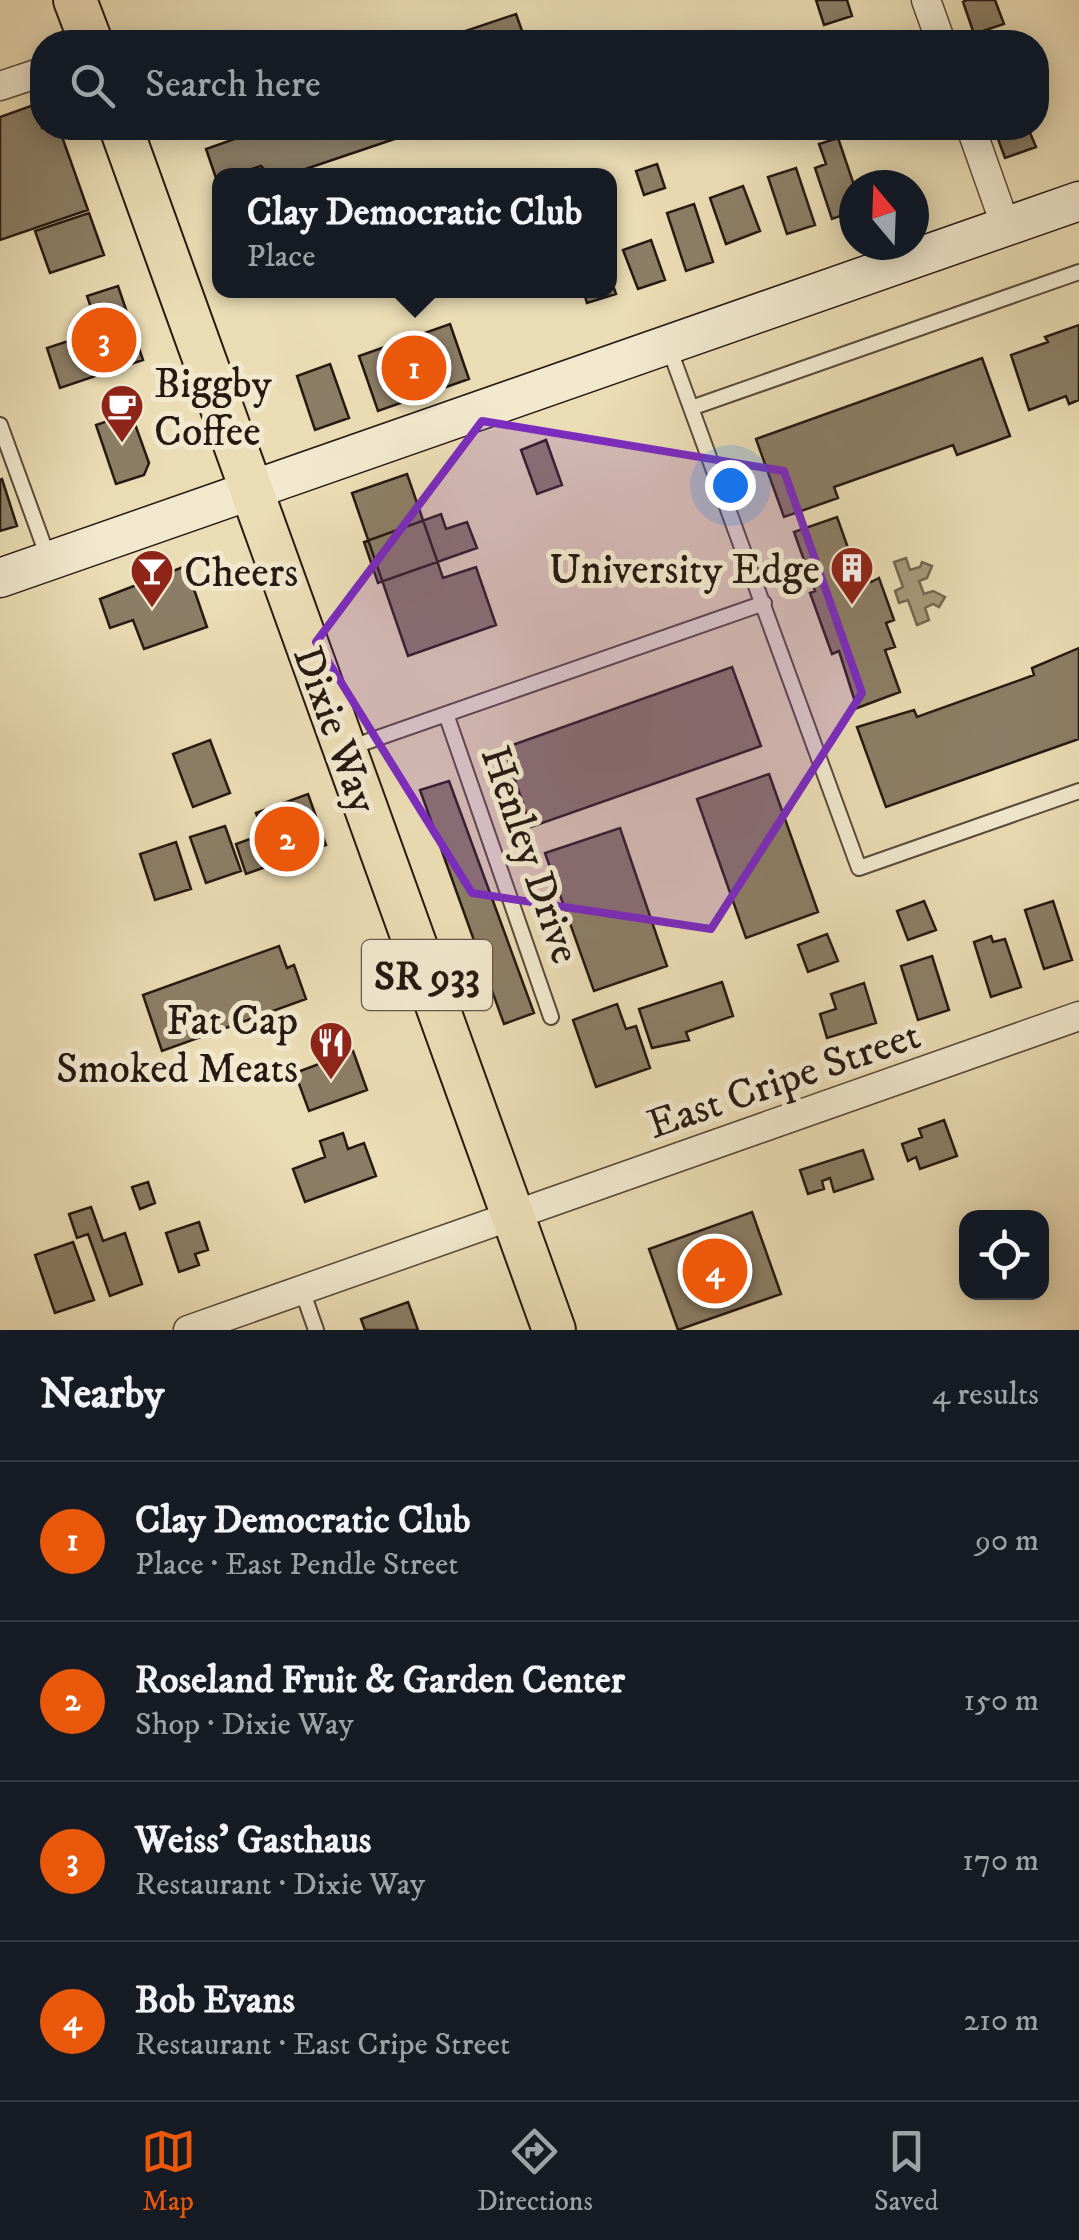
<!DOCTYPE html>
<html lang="en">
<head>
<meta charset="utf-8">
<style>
  body { margin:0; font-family:"IM FELL DW Pica",serif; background:#20242c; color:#f1f3f6 }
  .controls { position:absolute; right:30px; bottom:30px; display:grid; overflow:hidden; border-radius:20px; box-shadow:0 5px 25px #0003 }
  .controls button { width:90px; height:90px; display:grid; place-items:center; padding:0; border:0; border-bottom:2px solid #363941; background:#171b24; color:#f1f3f6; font:50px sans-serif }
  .compass { position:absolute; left:839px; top:170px; width:90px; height:90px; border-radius:50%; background:#171b24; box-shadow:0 5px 25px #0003; rotate:341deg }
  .you { position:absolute; left:730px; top:485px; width:35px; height:35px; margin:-25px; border:8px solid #fff; border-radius:50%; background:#1a73e8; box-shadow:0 0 0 15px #1a73e833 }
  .badge { display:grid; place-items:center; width:65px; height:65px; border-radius:50%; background:#ea580c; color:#fff; font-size:32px; font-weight:700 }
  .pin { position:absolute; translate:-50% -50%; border:5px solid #fff; box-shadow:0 2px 10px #0006 }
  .popup { position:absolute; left:212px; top:168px; width:405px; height:130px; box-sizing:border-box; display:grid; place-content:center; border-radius:20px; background:#171b24; filter:drop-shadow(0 2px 8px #0005); font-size:32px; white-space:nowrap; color:#9ea1a6 }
  .popup b { font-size:38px; color:#f1f3f6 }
  .popup::after { content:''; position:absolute; left:50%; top:100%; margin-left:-20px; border:20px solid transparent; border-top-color:#171b24 }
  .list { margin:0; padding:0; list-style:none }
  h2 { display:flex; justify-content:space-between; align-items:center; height:130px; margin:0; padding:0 40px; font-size:42px }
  h2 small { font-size:32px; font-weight:400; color:#9ea1a6 }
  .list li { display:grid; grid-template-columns:65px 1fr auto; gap:30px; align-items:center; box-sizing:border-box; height:160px; padding:0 40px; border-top:2px solid #363941 }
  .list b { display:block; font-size:38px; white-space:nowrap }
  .list p { margin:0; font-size:32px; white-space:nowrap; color:#9ea1a6 }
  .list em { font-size:32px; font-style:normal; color:#9ea1a6 }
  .icon { flex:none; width:55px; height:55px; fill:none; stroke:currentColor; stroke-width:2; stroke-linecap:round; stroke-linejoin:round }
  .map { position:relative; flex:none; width:1079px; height:1330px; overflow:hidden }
  .search { position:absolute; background:#171b24; box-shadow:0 5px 25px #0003; left:30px; right:30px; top:30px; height:110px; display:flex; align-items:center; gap:25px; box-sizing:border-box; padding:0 35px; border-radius:40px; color:#9ea1a6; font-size:38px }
  .sheet { height:770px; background:#171b24 }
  nav { display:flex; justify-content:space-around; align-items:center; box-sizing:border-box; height:140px; border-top:2px solid #363941; background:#171b24; font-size:28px; color:#9ea1a6 }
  nav a { display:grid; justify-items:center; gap:5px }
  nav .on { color:#ea580c }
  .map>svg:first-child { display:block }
  .water { fill:#a89a7d; stroke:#746652; stroke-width:2.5 }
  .building { fill:#8c7e66; stroke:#271912; stroke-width:2.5 }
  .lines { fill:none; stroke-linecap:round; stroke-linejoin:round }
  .lane-casing { stroke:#584a3a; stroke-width:18 }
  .street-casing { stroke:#584a3a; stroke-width:31 }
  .secondary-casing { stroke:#271912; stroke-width:41 }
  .primary-casing { stroke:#271912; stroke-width:46 }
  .lane { stroke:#f1e8ce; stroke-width:14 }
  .street { stroke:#f1e8ce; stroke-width:28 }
  .secondary { stroke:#f1e8ce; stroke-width:38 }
  .primary { stroke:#eadcb4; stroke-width:42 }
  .marked { fill:#7b2cbf; fill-opacity:0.2; stroke:#7b2cbf; stroke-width:8; stroke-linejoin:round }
  .labels { text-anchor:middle; stroke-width:10; stroke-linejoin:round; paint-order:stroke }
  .shield { fill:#f1e8ce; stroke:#64574a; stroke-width:2.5 }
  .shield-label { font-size:40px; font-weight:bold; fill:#271912 }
  .poi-label { font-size:42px; fill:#271912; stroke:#f1e8ce; text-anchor:start }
  .street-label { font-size:42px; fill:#271912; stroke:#f1e8ce }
</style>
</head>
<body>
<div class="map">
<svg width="1079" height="1330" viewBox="0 0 1079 1330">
  <rect width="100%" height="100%" fill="#eadcb4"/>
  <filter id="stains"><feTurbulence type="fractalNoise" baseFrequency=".002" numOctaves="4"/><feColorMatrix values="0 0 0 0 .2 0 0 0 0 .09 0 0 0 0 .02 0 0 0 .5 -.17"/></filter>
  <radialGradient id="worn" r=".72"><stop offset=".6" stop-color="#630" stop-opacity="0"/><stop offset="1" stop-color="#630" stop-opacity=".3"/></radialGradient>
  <path class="water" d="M906 558 910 570 920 567 922 562 932 566 927 578 919 581 924 594 933 591 945 597 939 607 933 604 925 608 929 620 917 625 908 600 899 603 895 591 903 587 894 562Z"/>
  <path class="building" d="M816 0H847L852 16 824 25Z
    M967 0H995L1004 24 974 34 963 2Z
    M516 14 526 42H433Z
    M42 102V128H59L88 210 0 240V117Z
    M247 128H427L288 175H269L261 166 234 175H219L217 181 206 149 249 134Z
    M994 128H1028L1036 147 1005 158Z
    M838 138 854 185V211L832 219 815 168 826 164 819 144Z
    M657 164 665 188 644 195 636 171Z
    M796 168 815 225 787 234 768 177Z
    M743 186 760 231 726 244 710 198Z
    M694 204 713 262 686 271 667 213Z
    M89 213 104 255 50 273 35 231Z
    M651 240 665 280 638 289 623 250Z
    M609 274 616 294 587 303 583 290H609Z
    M118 286 143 360 60 388 47 348 99 331 87 296Z
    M450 324 469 379 378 411 359 356Z
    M1079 325V400L1069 404 1066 396 1029 410 1011 355 1048 342 1045 337Z
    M982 358 1010 436 957 455 953 445 834 487 838 498 784 517 756 439Z
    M330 364 349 418 315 430 297 376Z
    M131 413 149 463 144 475 116 484 96 425Z
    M546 440 562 485 537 494 521 450Z
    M407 474 443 578 476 567 496 625 408 656 352 493Z
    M2 479 17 526 0 531V480Z
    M441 514 446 529 467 522 477 548 378 583 364 542Z
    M837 517 853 562 863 558 871 582 879 578 894 620 886 623 895 647 885 650 900 692 857 708 839 651 832 654 810 593 815 591 794 532Z
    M186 566 207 627 144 649 133 620 110 628 100 599Z
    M1079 648V739L886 807 857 727 914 710 917 717 1034 675 1032 668Z
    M732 667 761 746 531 827 504 748Z
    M210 740 230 793 193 807 173 754Z
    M769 774 818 912 746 938 697 799Z
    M449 781 534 1013 504 1024 420 790Z
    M308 794 326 845 246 874 236 844 264 834 256 813Z
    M225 826 241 871 206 883 190 837Z
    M620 828 667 966 594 991 545 853Z
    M176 842 191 889 155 900 140 854Z
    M924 901 936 930 908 940 897 911Z
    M1053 901 1072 960 1044 969 1025 910Z
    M827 934 838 961 808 972 798 945Z
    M991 936 993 942 1005 939 1021 987 991 997 974 942Z
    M279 946 287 968 294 965 306 999 162 1051 143 995Z
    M932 956 949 1010 918 1020 901 966Z
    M722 982 733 1016 686 1032 689 1040 652 1048 639 1009Z
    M864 983 876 1023 827 1038 820 1014 836 1009 831 994Z
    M617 1004 626 1029 636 1026 650 1068 596 1087 573 1020Z
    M353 1051 367 1090 309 1111 295 1073Z
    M944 1120 957 1156 920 1169 916 1157 908 1161 902 1144 922 1137 919 1129Z
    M343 1133 348 1149 364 1143 376 1176 305 1202 293 1169 325 1157 320 1141Z
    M863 1150 873 1179 834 1192 830 1178 822 1181 824 1189 808 1194 800 1170Z
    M148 1182 155 1203 140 1209 132 1187Z
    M91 1207 103 1241 125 1233 142 1284 110 1296 88 1234 77 1238 69 1214Z
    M752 1212 781 1294 678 1330 649 1249Z
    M199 1222 208 1250 195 1254 199 1265 179 1272 166 1233Z
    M73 1242 94 1300 55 1313 35 1255Z
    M408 1302 418 1330H365L361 1319Z"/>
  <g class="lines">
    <defs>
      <path id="lane" d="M668 345 859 868 1079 791
        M691 408 1079 272
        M0 425 49 560
        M446 714 551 1017
        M349 748 764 603
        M302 1290 316 1330"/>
      <path id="street" d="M926 0 941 42
        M0 86 42 72
        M971 128 1006 227
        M188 1330 1079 1016"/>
      <path id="secondary" d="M0 578 1079 201"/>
      <path id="primary" d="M75 0 91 42
        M121 128 554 1330"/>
    </defs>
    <use href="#lane" class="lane-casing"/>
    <use href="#street" class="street-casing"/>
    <use href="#secondary" class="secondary-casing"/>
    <use href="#primary" class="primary-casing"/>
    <use href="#lane" class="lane"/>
    <use href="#street" class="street"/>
    <use href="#secondary" class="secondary"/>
    <use href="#primary" class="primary"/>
  </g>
  <path class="marked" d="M482 421 784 471 862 693 711 929 472 893 316 642Z"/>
  <defs>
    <symbol id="cafe-pin" viewBox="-11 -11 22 30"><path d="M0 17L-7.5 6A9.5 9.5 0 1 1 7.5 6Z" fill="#8f2418" stroke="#f1e8ce"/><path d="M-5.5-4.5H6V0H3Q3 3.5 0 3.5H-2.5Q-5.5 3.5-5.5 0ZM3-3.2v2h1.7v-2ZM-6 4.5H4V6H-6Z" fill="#fff"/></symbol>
    <symbol id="building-pin" viewBox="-11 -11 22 30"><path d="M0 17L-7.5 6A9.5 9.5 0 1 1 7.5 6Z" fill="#8f2418" stroke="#f1e8ce"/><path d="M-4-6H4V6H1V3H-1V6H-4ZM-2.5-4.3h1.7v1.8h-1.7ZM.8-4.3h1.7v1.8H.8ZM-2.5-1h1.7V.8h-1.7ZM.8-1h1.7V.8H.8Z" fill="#fff"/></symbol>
    <symbol id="bar-pin" viewBox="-11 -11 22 30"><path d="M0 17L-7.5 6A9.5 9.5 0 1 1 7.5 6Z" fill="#8f2418" stroke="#f1e8ce"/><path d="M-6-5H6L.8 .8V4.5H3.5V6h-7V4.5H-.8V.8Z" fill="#fff"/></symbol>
    <symbol id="restaurant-pin" viewBox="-11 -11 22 30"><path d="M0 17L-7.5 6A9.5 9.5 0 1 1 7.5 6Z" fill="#8f2418" stroke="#f1e8ce"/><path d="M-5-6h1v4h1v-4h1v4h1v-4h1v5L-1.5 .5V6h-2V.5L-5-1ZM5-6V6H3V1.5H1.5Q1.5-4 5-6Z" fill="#fff"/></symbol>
  </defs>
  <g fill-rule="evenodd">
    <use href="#cafe-pin" x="97" y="381" width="50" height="68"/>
    <use href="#building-pin" x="827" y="543" width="50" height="68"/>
    <use href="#bar-pin" x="127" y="546" width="50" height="68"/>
    <use href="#restaurant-pin" x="306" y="1018" width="50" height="68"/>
  </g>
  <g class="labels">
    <rect class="shield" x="362" y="940" width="130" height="70" rx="8"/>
    <g class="shield-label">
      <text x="427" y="989">SR 933</text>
    </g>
    <g class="poi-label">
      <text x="154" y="397">Biggby<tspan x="154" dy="48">Coffee</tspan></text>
      <text x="820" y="583" text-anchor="end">University Edge</text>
      <text x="184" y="586">Cheers</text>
      <text x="298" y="1034" text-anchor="end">Fat Cap<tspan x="298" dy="48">Smoked Meats</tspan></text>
    </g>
    <g class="street-label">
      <text transform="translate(337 729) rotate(70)" y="15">Dixie Way</text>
      <text transform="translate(532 854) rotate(71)" y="15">Henley Drive</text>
      <text transform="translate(783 1078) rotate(-19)" y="15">East Cripe Street</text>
    </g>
  </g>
  <rect width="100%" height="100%" filter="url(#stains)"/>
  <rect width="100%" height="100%" fill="url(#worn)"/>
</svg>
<div class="controls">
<button><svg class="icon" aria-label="locate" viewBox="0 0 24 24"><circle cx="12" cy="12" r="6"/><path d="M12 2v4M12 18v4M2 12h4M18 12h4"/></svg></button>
</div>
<svg class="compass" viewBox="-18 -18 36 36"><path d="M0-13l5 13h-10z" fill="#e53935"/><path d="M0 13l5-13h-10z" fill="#9ea1a6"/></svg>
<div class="you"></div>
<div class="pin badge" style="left:414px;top:368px">1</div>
<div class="popup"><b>Clay Democratic Club</b>Place</div>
<div class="pin badge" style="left:287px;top:839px">2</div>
<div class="pin badge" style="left:104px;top:340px">3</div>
<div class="pin badge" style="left:715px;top:1271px">4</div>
<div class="search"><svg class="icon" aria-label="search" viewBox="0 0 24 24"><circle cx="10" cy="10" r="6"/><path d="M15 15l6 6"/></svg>Search here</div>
</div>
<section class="sheet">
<h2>Nearby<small>4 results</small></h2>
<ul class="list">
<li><span class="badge">1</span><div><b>Clay Democratic Club</b><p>Place · East Pendle Street</p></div><em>90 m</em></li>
<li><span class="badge">2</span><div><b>Roseland Fruit &amp; Garden Center</b><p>Shop · Dixie Way</p></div><em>150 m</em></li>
<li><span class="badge">3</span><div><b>Weiss' Gasthaus</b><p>Restaurant · Dixie Way</p></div><em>170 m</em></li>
<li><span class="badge">4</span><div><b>Bob Evans</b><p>Restaurant · East Cripe Street</p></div><em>210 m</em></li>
</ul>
</section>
<nav>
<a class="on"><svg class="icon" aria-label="map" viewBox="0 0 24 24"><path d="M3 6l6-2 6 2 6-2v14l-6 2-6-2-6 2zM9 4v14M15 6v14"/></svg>Map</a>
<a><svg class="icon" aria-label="directions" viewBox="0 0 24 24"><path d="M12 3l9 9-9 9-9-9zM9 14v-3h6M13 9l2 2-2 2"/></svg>Directions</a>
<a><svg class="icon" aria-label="saved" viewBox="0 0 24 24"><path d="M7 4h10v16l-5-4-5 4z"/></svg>Saved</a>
</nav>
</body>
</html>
